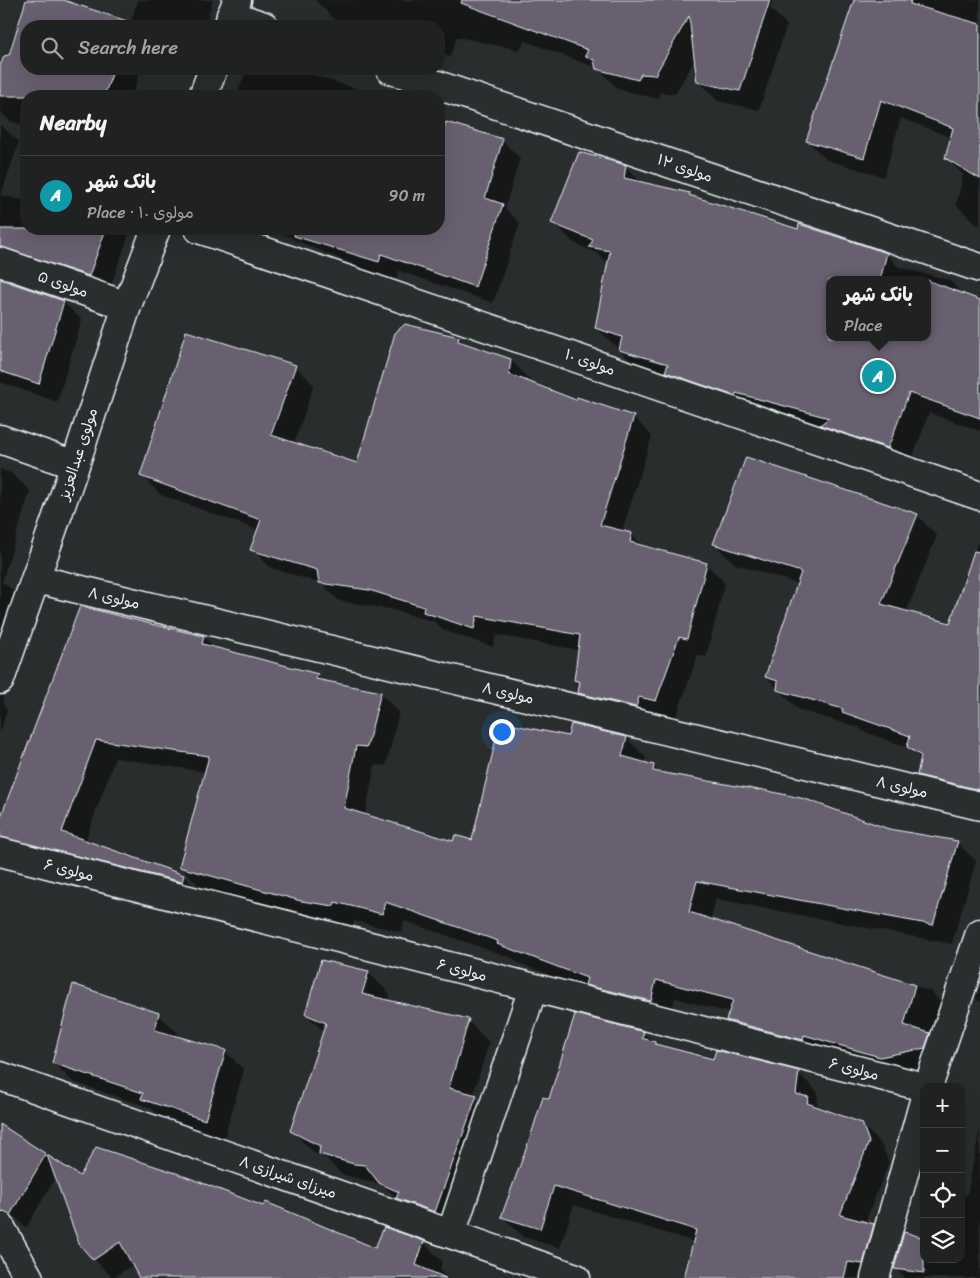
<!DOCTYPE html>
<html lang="en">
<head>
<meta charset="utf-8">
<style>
  body { margin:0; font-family:Sriracha,"Playpen Sans Arabic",sans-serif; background:#2d2f2f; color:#f1f3f6 }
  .controls { position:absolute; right:15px; bottom:15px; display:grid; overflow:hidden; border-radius:10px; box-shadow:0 5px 20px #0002 }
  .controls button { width:45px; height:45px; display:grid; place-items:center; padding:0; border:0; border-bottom:1px solid #3d3f40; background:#202222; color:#f1f3f6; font:25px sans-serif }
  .you { position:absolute; left:501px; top:731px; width:18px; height:18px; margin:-12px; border:4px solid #fff; border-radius:50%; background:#1a73e8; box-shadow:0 0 0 8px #1a73e833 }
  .badge { display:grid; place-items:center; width:32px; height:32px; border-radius:50%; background:#ffd166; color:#fff; font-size:16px; font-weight:700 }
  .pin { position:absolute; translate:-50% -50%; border:2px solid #fff; box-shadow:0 1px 5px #0006 }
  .popup { position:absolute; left:826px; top:276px; width:105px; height:65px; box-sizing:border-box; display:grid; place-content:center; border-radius:10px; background:#202222; filter:drop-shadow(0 1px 4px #0005); font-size:16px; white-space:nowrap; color:#a2a4a5 }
  .popup b { font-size:19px; color:#f1f3f6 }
  .popup::after { content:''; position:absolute; left:50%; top:100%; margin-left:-10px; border:10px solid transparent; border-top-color:#202222 }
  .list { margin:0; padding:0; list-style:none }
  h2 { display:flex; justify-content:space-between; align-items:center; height:65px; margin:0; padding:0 20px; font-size:21px }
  h2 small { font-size:16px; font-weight:400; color:#a2a4a5 }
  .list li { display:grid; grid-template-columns:32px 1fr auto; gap:15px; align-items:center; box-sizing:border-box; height:80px; padding:0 20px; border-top:1px solid #3d3f40 }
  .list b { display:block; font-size:19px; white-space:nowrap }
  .list p { margin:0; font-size:16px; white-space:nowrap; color:#a2a4a5 }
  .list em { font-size:16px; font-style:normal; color:#a2a4a5 }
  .icon { flex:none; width:28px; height:28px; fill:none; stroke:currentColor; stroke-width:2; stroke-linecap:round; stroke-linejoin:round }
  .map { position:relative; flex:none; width:980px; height:1278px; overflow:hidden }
  .search { position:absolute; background:#202222; box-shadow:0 5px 20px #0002; left:20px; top:20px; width:425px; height:55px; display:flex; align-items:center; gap:12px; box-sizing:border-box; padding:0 18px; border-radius:20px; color:#a2a4a5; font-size:19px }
  .panel { position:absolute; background:#202222; box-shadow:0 5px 20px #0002; left:20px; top:90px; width:425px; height:145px; border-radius:20px }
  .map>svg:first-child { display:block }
  .shadow { fill:#0007; fill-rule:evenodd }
  .building { fill:#686070; stroke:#e8f1f8 }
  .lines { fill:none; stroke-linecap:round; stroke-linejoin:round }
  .minor-casing { stroke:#e8f1f8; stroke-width:31 }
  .secondary-casing { stroke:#e8f1f8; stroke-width:31 }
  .minor { stroke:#2a2d2e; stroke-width:28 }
  .secondary { stroke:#2a2d2e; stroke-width:28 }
  .labels { text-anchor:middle; stroke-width:4; stroke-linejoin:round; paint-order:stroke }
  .street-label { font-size:15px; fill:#e8f1f8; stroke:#2a2d2e }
</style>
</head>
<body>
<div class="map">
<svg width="980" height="1278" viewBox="0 0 980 1278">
  <rect width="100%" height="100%" fill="#2a2d2e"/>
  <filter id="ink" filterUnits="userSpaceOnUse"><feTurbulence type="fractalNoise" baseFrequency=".02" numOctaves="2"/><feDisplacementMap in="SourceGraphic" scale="10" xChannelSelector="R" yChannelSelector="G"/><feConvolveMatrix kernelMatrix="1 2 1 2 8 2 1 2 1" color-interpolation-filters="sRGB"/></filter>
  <g filter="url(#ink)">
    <path class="shadow" d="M28 0H58L130 23 138 0H213L205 26H26V69H141L132 96H26V126L10 121 0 111V70L10 56Z
      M315 0H605L594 67 525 41 519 50 457 37 450 57 439 54V26H345L340 25Z
      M620 0H773L770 8 787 25 759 110 718 101 698 81 696 58 675 94 660 93 658 99 618 89 599 69Z
      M856 0H980V225L976 224 956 205 963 175 946 157 952 138 901 118 884 177 827 160 807 141Z
      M247 69H294L370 93 373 96H236Z
      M0 124 19 142 1 195 26 201V229H131L108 294 3 275V281L63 302 82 320 57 402 0 382Z
      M502 140 520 158 505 208 520 223 493 303 399 271 396 279 362 268 297 241 274 229H439V142Z
      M625 166 642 183 689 194 693 198 798 231 886 254 899 267 949 280 965 296 980 301V431L929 413 909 468 641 370 596 328 609 265 597 253 574 243 553 222ZM829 280H927V337H829Z
      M406 325 459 338 465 344 511 360 530 380 529 383 577 402 633 417 652 436 622 532 631 534 645 548 706 564 725 583 706 657 698 655 675 720 598 712 579 693 581 685 575 679 579 650 496 635 493 647 443 630 435 622 389 609 339 601 322 584 271 568 252 549 258 530 161 495 142 476 295 366 314 385 294 444 358 465Z
      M0 469 11 473 30 491 2 582 6 584 24 602 17 653 3 694V703L7 710 0 733Z
      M917 515 937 536 906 613 951 625 977 544H980V805L938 795 918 774 921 759 910 748 864 732 860 728 799 710 766 677 798 584 735 564 714 544Z
      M204 637 216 649 317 675 323 681 380 693 399 712 386 766 375 765 365 816 454 843 473 842 569 738 572 725 627 738 646 758 644 763 653 766 661 773 889 830 957 842 976 861 952 944 716 899 711 920 930 991 949 1010 934 1069 900 1076 746 1039 727 1020 730 1013 675 998 670 1020 518 963 512 958 404 921 401 932 354 921 353 925 322 920 199 886 180 866 206 772 115 758 85 842 184 876 203 895 0 844V823Z
      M322 962 369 973 390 994 387 1001 468 1021 489 1042 473 1096 497 1117 456 1232 402 1204 383 1185 341 1174 326 1158 313 1152 292 1131 324 1032 306 1014Z
      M980 986V1003L976 998Z
      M158 1014 178 1033 177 1037 225 1051 244 1070 224 1138 161 1118 151 1108 73 1082 54 1063Z
      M643 1033 657 1045 713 1061 798 1072 818 1093 817 1107 861 1124 881 1144 889 1162 865 1223 873 1226 893 1245 884 1278H685L694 1242 574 1205 560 1248 523 1237 503 1217 550 1100Z
      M0 1125 50 1160 80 1178 376 1249 423 1242 442 1261 440 1270 448 1278H140L133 1265 113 1278 94 1259 56 1177 26 1228 11 1213 0 1193ZM124 1238 125 1240 95 1260V1257Z
      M980 1127V1278H905L895 1268 922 1239 924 1232V1259H961V1193L967 1195Z"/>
    <path class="building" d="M26 0H63L130 22 129 26H26V69H114L104 96H0V66L4 56 9 55Z
      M462 0H770L740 91 697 82 689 16 655 75 641 74 638 80 596 69 594 60 585 56 588 50 461 3Z
      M854 0H911L910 4 980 24V179L945 158 953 128 881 100 864 158 806 141Z
      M446 122 503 139 485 198 503 204 475 287 381 254 379 262 294 236 295 229H439V140Z
      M579 152 626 165 624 178 690 193 689 195 798 229 799 224 887 253 880 280H829V337H927V280L980 300V418L909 393 888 448 820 425 829 418 736 393 735 396 665 372 668 364 619 350 622 337 595 328 610 251 589 247 593 240 551 223Z
      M0 229H106L89 276 0 247Z
      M0 279 64 301 39 384 0 371Z
      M405 324 459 337 458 341 511 359 509 374 576 400 577 397 634 416 600 525 632 533 630 542 707 563 687 639 679 637 656 701 639 697 636 707 578 693 580 682 574 680 580 635 477 616 474 629 423 612 424 607 369 590 319 583 317 570 250 550 261 520 140 476 186 331 296 365 271 435 357 463 395 333Z
      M746 457 918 514 881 604 950 623 974 551 980 552V790L917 775 921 756 907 747 910 736 842 712 843 709 777 690 778 681 765 677 801 572 713 544Z
      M80 606 151 624 204 636 202 644 318 674 316 679 381 692 367 747 356 746 344 808 453 841 455 835 472 840 500 722 568 736 571 724 627 737 622 756 654 765 653 771 759 790V789L805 799 889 829 958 841 933 925 697 881 689 912 915 985 904 1025 930 1033 925 1048 880 1057 804 1035 803 1040 726 1020 733 1000 656 980 651 1001 585 985 587 978 497 944 498 941 385 902 382 914 335 902 334 906 301 901 179 867 209 756 96 740 62 832 184 875 182 882 0 837V819Z
      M321 960 369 971 362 994 469 1019 449 1088 477 1095 435 1212 396 1198 399 1192 379 1183 365 1165 354 1164 319 1154 320 1146 290 1131 326 1023 305 1014Z
      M73 984 159 1013 155 1030 226 1050 205 1120 141 1099 143 1093 52 1063Z
      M575 1014 644 1032 642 1038 655 1042V1044L713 1059 716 1050 799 1071 796 1094 809 1097 807 1103 862 1123 869 1142 840 1215 874 1224 863 1264 848 1262 844 1278H684L696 1230 554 1186 540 1229 501 1217 530 1138 543 1097 549 1099Z
      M0 1124 46 1154 10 1215 0 1210Z
      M96 1147 176 1173 263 1206 266 1202 375 1248 384 1227 424 1241 416 1265 446 1278H139L120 1242 93 1260 79 1244 47 1155 80 1176Z
      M904 1232 924 1238V1273L894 1269Z"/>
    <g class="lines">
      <defs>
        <path id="minor" d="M231 15 264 26
          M390 69 980 268
          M199 229 980 496
          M0 262 127 306
          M0 439 75 465
          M36 579 980 806
          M0 852 924 1087
          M0 1076 576 1278
          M928 1087 980 933
          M451 1234 533 988
          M875 1278 924 1101"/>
        <path id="secondary" d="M228 26 237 0
          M203 96 213 69
          M0 680 75 465 127 306 156 229
          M0 1226 29 1278"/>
      </defs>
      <use href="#minor" class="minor-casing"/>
      <use href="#secondary" class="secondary-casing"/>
      <use href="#minor" class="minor"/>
      <use href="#secondary" class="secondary"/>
    </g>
  </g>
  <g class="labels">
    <g class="street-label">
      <text transform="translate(685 168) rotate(19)" y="5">مولوی ۱۲</text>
      <text transform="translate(63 284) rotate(19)" y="5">مولوی ۵</text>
      <text transform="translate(590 362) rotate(19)" y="5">مولوی ۱۰</text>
      <text transform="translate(78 454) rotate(-72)" y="5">مولوی عبدالعزیز</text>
      <text transform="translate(114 598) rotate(13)" y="5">مولوی ۸</text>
      <text transform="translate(508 693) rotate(13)" y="5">مولوی ۸</text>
      <text transform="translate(902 787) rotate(13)" y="5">مولوی ۸</text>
      <text transform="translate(69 870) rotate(14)" y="5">مولوی ۶</text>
      <text transform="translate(462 970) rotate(14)" y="5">مولوی ۶</text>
      <text transform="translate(854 1069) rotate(14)" y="5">مولوی ۶</text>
      <text transform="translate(288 1177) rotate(19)" y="5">میرزای شیرازی ۸</text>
    </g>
  </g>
</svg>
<div class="controls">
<button>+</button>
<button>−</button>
<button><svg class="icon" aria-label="locate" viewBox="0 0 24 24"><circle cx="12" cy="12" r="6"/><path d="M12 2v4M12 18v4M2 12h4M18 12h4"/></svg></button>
<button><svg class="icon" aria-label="layers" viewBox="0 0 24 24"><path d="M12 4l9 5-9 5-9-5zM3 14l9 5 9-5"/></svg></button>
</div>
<div class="you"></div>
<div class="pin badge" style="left:878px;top:376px;background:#0f9aa8">A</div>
<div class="popup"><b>بانک شهر</b>Place</div>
<div class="search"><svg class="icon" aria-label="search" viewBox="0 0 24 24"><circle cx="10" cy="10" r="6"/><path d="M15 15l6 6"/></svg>Search here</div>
<section class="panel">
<h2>Nearby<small></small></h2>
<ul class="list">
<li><span class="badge" style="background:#0f9aa8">A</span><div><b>بانک شهر</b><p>Place · مولوی ۱۰</p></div><em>90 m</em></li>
</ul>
</section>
</div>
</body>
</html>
